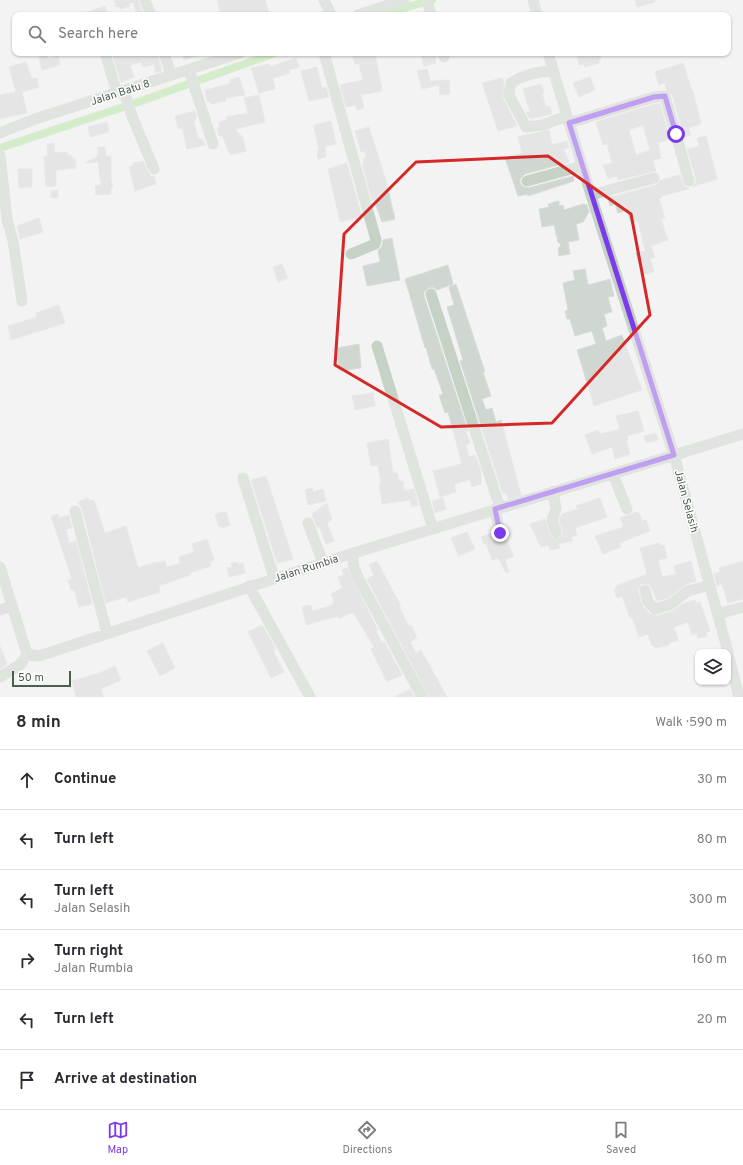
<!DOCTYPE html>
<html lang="en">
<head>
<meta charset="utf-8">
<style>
  body { margin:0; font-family:Overpass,sans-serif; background:#f7f7f7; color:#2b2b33 }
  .controls { position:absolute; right:12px; bottom:12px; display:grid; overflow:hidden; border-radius:8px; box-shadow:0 1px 3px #0004 }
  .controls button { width:36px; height:36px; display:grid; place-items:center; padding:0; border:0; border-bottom:1px solid #e1e1e2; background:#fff; color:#2b2b33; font:20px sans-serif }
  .scale { position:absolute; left:12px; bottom:10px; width:59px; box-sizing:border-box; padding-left:4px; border:2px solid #4c5e4c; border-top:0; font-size:11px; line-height:14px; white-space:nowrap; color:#4c5e4c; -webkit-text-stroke:3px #fff; paint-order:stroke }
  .stop { position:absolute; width:12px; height:12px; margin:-9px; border:3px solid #7c3aed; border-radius:50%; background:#fff }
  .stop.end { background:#7c3aed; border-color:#fff; box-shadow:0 1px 4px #0008 }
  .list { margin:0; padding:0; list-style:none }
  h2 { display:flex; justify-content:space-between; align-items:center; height:52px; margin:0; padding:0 16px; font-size:17px }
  h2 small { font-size:13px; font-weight:400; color:#7c7c81 }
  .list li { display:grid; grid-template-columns:26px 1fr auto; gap:12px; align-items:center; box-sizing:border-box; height:60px; padding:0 16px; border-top:1px solid #e1e1e2 }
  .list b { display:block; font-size:15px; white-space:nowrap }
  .list p { margin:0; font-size:13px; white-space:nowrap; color:#7c7c81 }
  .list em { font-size:13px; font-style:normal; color:#7c7c81 }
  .icon { flex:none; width:22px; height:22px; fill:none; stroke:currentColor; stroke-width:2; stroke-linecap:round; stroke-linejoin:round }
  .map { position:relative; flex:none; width:743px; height:697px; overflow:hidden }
  .search { position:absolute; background:#fff; box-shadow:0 1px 3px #0004; left:12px; right:12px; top:12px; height:44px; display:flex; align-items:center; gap:10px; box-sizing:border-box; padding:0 14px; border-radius:8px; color:#7c7c81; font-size:15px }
  .sheet { height:412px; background:#fff }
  nav { display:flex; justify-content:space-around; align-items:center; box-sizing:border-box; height:56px; border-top:1px solid #e1e1e2; background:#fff; font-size:11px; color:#7c7c81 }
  nav a { display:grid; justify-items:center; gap:2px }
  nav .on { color:#7c3aed }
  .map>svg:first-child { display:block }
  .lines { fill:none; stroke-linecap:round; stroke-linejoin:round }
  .canal { stroke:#afe599; stroke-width:8 }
  .building { fill:#d0d6d0; stroke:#d7ddd9; fill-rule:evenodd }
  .minor { stroke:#c5d2c5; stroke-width:11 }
  .route { stroke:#7c3aed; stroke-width:5 }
  .marked { fill:none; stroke:#d62828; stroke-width:3; stroke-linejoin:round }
  .labels { text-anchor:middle; stroke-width:3; stroke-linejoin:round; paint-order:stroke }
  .street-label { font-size:11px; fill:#4c5e4c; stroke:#fff }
</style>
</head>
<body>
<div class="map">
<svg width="743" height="697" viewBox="0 0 743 697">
  <rect width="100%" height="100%" fill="#f4f3f4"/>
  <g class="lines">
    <path class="canal" d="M379 15 432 0
      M0 148 141 101 275 53"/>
  </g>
  <path class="building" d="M114 0H138L143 15H137L133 2 129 3 130 6 120 9 119 6 116 7Z
    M217 0H265L269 13 262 15H221Z
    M635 0H654L655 2 637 7Z
    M105 6 108 15H81V14Z
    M112 53H157L162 71 156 73 154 64 143 67 141 62 130 65 134 77 121 82Z
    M182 53H202V54L184 60Z
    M356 53H375L382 91 361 95 364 108 357 110 356 105 346 107 340 85 363 80 359 64H355L352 55Z
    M425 53H436L437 58H435L436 63 424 66 421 55Z
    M576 53H599L601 59 599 60V63L585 67 584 64 579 65Z
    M47 55 48 59 58 56 60 65 42 70 39 57Z
    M296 58 299 67 289 70 290 73 273 78 275 89 259 93 251 68 269 64 270 67Z
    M26 62 32 79 37 78 39 87 22 92 27 113 0 119V95L16 92 9 67Z
    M683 63 692 91H693L701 124 688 128 691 135 684 137 672 94 666 89 665 83 659 85 655 72Z
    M317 67 322 88 326 87 329 97 309 101 301 71Z
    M427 69 430 81 449 80 450 94 440 95 439 85 422 89 417 71Z
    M239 77 245 95 225 98 226 101 211 104 210 101 207 102 205 90 229 84 230 83V80Z
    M590 77 595 90 579 97 573 83Z
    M502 78 504 82 503 98 517 126 498 131 482 83Z
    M541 84 544 92 542 93 546 107 550 106 552 114 530 119 526 113 530 112 523 89Z
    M259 95 265 122 235 129 243 138 246 151 230 155 222 135 219 136 217 129 220 127 219 122 227 120 226 117 248 113 244 98Z
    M655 104H660L670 139 658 143 661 158 653 160 656 171 618 180 617 176 608 179 603 165 612 163 607 144 603 145 596 122ZM643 125 650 150 636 155 629 130Z
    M195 111 197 117 194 122 198 138 203 140 205 145 187 149 182 128 178 129 175 116Z
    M331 121 336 144 325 146 326 157 318 159 317 151H319L314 125Z
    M107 122 109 132 90 137 88 127Z
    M369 127 386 181 395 219 382 222 374 200 372 201 362 163H364L363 159 366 158 365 151 361 152 355 131Z
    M549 130 552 145 567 141 569 148 564 149 569 162 525 174 520 179V183L522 186 528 188 573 176 574 181 528 196V194L518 196 505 158 522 153 518 137Z
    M706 136 717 179 692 187 696 183V179L687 149 699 146 697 138Z
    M54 143 55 153 67 152V155H71L72 158H75L76 168 56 170V186L46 187 44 156H48L47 144Z
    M98 147H105L106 156H111V180L113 187H111V194L96 195 95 186 101 185 98 162 85 163 98 156Z
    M143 161 151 177 154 176 156 184 135 191 129 167 133 166V163Z
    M347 163 362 217 340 222 328 169Z
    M18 169H32V187L19 188Z
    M680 175 684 186 689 189 661 196 662 198 659 199 665 218 661 219 668 240 651 246 655 257 650 259 654 272 642 275 636 253 645 251 638 221 631 223 627 210 618 213 615 204 610 206 608 198 656 185 661 180Z
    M58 190V198H51V191Z
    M559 201V206L563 205 564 210 583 204 587 205 589 212 583 222 576 224 579 240 568 242 570 254 559 256 558 249 561 245 558 242 554 225 542 227 539 209 549 207 548 204Z
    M39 218 43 232 20 239 17 226Z
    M392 238 400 280 367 286 363 266 380 262 378 250 382 246 383 240Z
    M282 264 288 278 278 282 273 267Z
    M448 265 453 284 437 290 433 287 428 288 424 292V296L468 431 466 432 470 443 466 445 469 457 475 455 481 471V484L472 487 470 480 460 482 454 485 456 492 440 497 433 471 461 464V460L448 412 445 413 439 395 443 394 434 369H432L426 347 425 348 405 279Z
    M585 269 588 285 610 279 614 296 608 297 612 312 604 314 607 326 602 328 606 341 622 335 642 390 594 406 577 350 596 344 592 331 575 336 570 319H567L565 311 568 310 563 283 575 280 573 271Z
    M456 284 485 372H483L491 396 482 399 486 410 492 408 496 422 501 420 521 495 508 499 506 493 503 494 460 361 463 360 447 307 454 305 449 287Z
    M59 305 65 323 11 340 8 326 37 317 36 313Z
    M359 344 361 368 339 371 337 348Z
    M373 393 375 406 355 410 352 396Z
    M638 411 644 431 627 436 628 440H626L630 454 615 459 612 447 592 454 585 435 598 430 600 434 620 429 616 416Z
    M656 433 658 440 646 443 644 436Z
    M388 439 393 473H397L399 481H403L404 491 414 489 418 505 412 507 410 500 382 504 379 484H381L378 465 371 466 367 443Z
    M266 476 293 559 277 563 251 480Z
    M312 488 313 492 323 489 326 501 308 505 305 490Z
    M88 498 89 501 94 500 105 533 126 526 138 568 157 562V563L165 561 167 567 180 563 179 557 194 552 192 544 207 539 214 560 210 562 211 566 189 573 190 575 159 586 160 592 128 602 126 597 106 603 82 509 78 502Z
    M443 498 446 509 435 513 432 501Z
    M600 498 607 517 575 528 577 535 571 537 573 541 558 544 560 548 550 550 548 545 541 547 530 524 545 519 551 537 559 538 563 533 559 520 562 514 578 509 576 506Z
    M327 503 332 520 327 523 334 541 326 544 319 526 317 527 312 514Z
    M223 512H226L230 525 222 528V526L219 527 215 514Z
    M638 512 643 521 646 520 650 531 619 543 621 547 603 554 595 536 624 527 620 518Z
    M58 514 59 518 69 515 72 528 66 529 69 543 76 541 92 604 79 607 74 590H71L68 580 72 579 51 516Z
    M467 532 475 549 459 556 451 538Z
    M489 534 491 542 505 537 514 556 505 560 509 572 506 573 498 558 492 560 486 544H484L481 537Z
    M659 543 662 546 664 545 667 558 658 560 662 577 676 574 674 566 691 561 696 581 687 584 668 598 657 601 650 585 643 583 640 585 638 591 643 607 650 614 657 616 673 611 682 604 695 600 696 603 700 602 710 631 706 632 707 636 698 638 697 633 692 635 688 622 674 627 678 640 669 643V645L655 648 654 646H652L648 634 639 637 632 617 630 618 622 596 617 598 614 589 617 588 616 586 647 574 640 548Z
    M377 561 401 606 399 607 409 626 411 625 417 638 410 642 416 653 421 650 447 697H429L367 579 374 575 369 565Z
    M743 561V599L728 603 722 584 717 586 714 574 720 572 719 568Z
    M238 562V565L243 563 245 573 229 577 227 568 232 567 231 563Z
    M347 568 378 630 376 631 382 643 384 641 402 675 387 682 371 649 374 647 353 612 339 619 338 616 306 625 302 607 311 605 312 611 333 605 332 603 334 601 331 594 342 588 338 577 344 575 342 570Z
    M262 625 276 649 273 650 284 672 271 678 248 632Z
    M163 643 175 668 160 676 147 651Z
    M0 646 7 664 0 669Z
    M115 666 121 680 101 689 104 697H76L72 681 97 674Z
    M410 689 414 697H394Z"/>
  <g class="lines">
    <path class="minor" d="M145 0 151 15
      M324 0 331 15
      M427 0 431 15
      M533 0 537 15
      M358 15 404 0
      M105 53 117 93
      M164 53 171 75
      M324 53 376 240 375 244 351 254
      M443 53 444 57
      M548 53 591 195 674 455 728 652
      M189 70 213 144
      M553 71C537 72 525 74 511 83L509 95 526 127 543 125 567 116
      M124 91 132 116 154 169
      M569 123 654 97 665 96 689 181
      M0 133 35 119 240 53
      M0 155 7 219 13 241 22 301
      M527 181 582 166
      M591 195 654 178
      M431 294 500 508
      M377 346 433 529
      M613 474 627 509
      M243 478 274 578
      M553 491 556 509 552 520 556 532
      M495 509 500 533
      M75 511 107 633
      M308 523 323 563
      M352 553 354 568 358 577 422 697
      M0 567 27 654 39 656 344 556 743 434
      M249 586 310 697
      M645 590 648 602 655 609 671 604 688 591 710 585
      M0 610 12 606
      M718 614 743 607
      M728 653 739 697
      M0 677 21 664 27 654"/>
  </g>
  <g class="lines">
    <path class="route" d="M500 533 495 509 674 455 569 123 654 97 665 96 676 134"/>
  </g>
  <path d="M0 0H743V697H0ZM548 156 631 214 650 315 552 423 441 427 335 365 344 234 416 162Z" fill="#f4f3f4" fill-opacity=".55" fill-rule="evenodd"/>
  <path class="marked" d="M548 156 631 214 650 315 552 423 441 427 335 365 344 234 416 162Z"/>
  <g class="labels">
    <g class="street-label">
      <text transform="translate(120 92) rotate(-18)" y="4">Jalan Batu 8</text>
      <text transform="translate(687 501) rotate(75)" y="4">Jalan Selasih</text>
      <text transform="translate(306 568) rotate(-18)" y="4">Jalan Rumbia</text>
    </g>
  </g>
</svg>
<div class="controls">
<button><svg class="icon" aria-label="layers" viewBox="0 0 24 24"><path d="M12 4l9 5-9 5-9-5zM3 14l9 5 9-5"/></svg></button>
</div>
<div class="scale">50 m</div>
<div class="stop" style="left:676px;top:134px"></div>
<div class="stop end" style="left:500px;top:533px"></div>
<div class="search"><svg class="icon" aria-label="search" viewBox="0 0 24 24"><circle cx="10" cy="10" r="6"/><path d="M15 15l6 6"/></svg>Search here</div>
</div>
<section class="sheet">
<h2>8 min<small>Walk · 590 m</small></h2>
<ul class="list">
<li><svg class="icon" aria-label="ahead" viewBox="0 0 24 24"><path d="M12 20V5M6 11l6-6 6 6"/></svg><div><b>Continue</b></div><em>30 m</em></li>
<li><svg class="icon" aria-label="left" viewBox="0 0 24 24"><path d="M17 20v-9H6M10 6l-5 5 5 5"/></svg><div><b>Turn left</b></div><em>80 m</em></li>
<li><svg class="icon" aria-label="left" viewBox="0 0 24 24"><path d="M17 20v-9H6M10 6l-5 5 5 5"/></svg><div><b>Turn left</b><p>Jalan Selasih</p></div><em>300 m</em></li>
<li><svg class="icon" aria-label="right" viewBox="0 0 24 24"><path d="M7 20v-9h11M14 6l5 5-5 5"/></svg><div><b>Turn right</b><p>Jalan Rumbia</p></div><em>160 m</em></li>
<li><svg class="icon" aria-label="left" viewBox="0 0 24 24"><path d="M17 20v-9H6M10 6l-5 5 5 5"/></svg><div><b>Turn left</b></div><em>20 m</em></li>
<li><svg class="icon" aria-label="arrive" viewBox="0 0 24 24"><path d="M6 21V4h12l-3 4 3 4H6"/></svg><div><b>Arrive at destination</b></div></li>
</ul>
</section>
<nav>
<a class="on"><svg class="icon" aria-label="map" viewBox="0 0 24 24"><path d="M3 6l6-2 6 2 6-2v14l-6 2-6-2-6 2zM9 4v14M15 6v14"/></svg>Map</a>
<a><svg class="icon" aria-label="directions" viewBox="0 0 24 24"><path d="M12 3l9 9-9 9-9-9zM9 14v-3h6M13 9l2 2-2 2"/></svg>Directions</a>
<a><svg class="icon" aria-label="saved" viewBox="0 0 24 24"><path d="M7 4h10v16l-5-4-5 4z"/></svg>Saved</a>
</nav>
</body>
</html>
